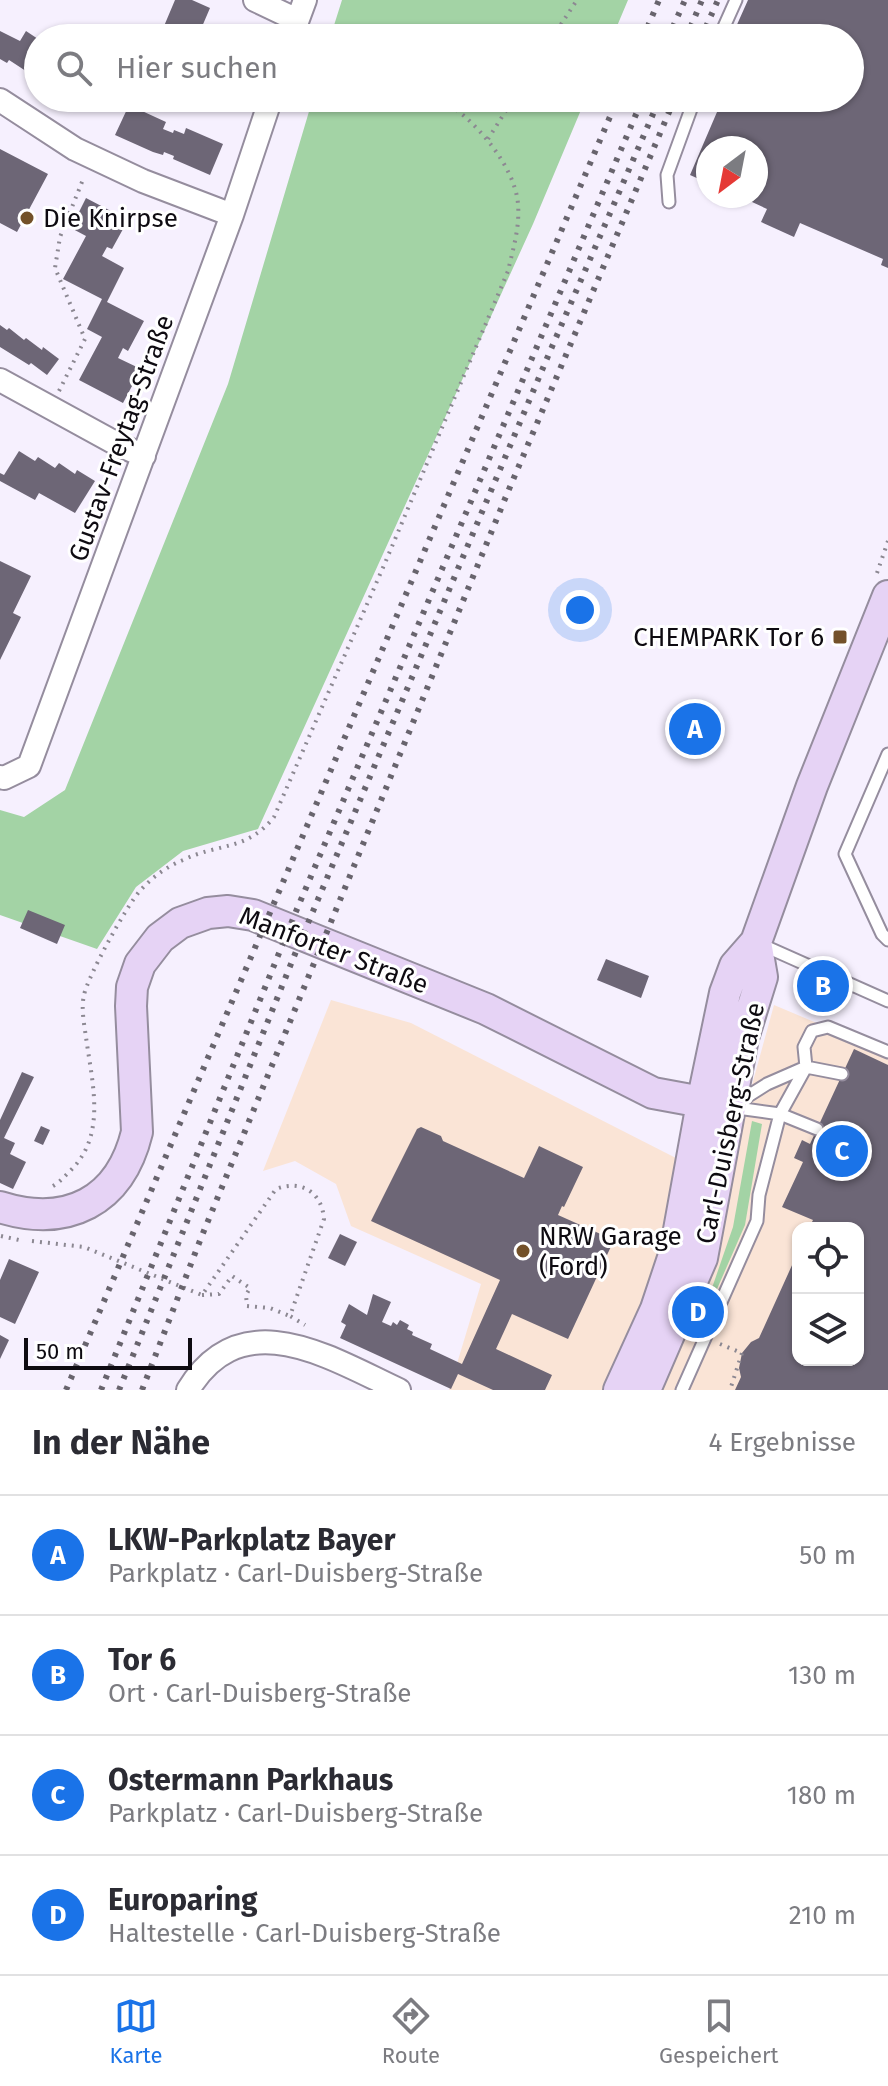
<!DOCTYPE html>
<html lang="de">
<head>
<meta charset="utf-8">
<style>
  body { margin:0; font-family:"Fira Sans",sans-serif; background:#f2f2f3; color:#2b2b33 }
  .controls { position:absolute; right:24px; bottom:24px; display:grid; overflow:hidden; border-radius:16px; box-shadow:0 2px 6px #0004 }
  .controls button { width:72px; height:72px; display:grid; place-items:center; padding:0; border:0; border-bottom:2px solid #e1e1e2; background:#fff; color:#2b2b33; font:40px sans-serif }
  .compass { position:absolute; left:696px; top:136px; width:72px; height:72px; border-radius:50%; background:#fff; box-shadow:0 2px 6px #0004; rotate:212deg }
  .scale { position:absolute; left:24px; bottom:20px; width:168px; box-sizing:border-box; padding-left:8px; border:4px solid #0e0b11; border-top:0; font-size:22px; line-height:28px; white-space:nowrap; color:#0e0b11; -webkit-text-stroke:6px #fff; paint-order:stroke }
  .you { position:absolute; left:580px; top:610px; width:28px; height:28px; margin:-20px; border:6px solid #fff; border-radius:50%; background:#1a73e8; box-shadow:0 0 0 12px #1a73e833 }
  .badge { display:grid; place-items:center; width:52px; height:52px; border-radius:50%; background:#1a73e8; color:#fff; font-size:26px; font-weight:700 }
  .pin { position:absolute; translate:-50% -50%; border:4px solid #fff; box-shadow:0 2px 8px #0006 }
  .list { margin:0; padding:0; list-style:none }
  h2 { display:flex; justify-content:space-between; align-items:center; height:104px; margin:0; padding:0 32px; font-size:34px }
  h2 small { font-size:26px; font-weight:400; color:#7c7c81 }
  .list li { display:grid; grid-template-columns:52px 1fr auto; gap:24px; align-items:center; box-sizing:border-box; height:120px; padding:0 32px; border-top:2px solid #e1e1e2 }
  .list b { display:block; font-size:30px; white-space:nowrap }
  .list p { margin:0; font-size:26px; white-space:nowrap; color:#7c7c81 }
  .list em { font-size:26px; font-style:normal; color:#7c7c81 }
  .icon { flex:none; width:44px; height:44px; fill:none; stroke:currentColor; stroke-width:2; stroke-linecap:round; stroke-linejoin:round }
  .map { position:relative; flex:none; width:888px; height:1390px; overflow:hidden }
  .search { position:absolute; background:#fff; box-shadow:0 2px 6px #0004; left:24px; right:24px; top:24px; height:88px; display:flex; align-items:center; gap:20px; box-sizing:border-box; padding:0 28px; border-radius:44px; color:#7c7c81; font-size:30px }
  .sheet { height:584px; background:#fff }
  nav { display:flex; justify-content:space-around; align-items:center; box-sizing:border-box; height:112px; border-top:2px solid #e1e1e2; background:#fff; font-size:22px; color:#7c7c81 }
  nav a { display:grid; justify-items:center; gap:4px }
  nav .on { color:#1a73e8 }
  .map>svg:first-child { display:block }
  .commercial { fill:#fae4d6; fill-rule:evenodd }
  .green { fill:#a3d3a5 }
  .building { fill:#6d6676 }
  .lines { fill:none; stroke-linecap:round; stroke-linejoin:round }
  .lane-casing { stroke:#958d9e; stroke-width:15 }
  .street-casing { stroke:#958d9e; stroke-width:26 }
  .secondary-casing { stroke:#958d9e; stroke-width:34 }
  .path { stroke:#8c8892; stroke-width:4; stroke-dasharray:2 6; stroke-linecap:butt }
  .lane { stroke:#fff; stroke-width:11 }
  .street { stroke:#fff; stroke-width:22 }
  .secondary { stroke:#e6d3f5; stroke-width:30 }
  .rail { stroke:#68646d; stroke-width:6; stroke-dasharray:4 8; stroke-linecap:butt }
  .poi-dot { fill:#735129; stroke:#fff; stroke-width:3 }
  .labels { text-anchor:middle; stroke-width:6; stroke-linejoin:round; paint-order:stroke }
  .poi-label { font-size:26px; fill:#0e0b11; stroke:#fff; text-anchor:start }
  .street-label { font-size:26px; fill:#0e0b11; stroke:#fff }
</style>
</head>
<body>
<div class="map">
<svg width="888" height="1390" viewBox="0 0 888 1390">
  <rect width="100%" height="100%" fill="#f6f0fe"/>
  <path class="commercial" d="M331 1000 411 1023 725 1183 774 1005 888 1053V1390H449L481 1284 351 1226 336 1184 295 1161 263 1171ZM798 1228H858V1360H798Z"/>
  <path class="green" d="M342 0H628L612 38H330Z
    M313 98H586L533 224 258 829 183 851 136 887 97 949 0 915V810L24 817 65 790 228 384Z
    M752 1121 762 1124 745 1225 703 1321 698 1319 713 1285 733 1227Z"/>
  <path class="building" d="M175 0H192L210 8 198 36 159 38Z
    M748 0H888V268L881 265 883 259 800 223 794 237 761 222 767 209 739 196H756V148H708V183L690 175 723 98H850V38H731Z
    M0 31 20 41 26 31 38 39V74L34 72 32 75 9 60 7 63 0 59Z
    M129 105 166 122 163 129 173 133 174 130 184 134 186 128 223 144 210 175 173 159 174 156 164 152 163 155 153 152 115 135Z
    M0 149 48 174 17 232 0 223Z
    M86 198 128 220 112 249 107 247 102 256 124 268 107 302 144 321 128 351 123 348 118 358 141 369 123 403 79 380 102 337 87 329 102 299 63 279 86 236 71 228Z
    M0 325 7 330 9 328 24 340 26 338 42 350 43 347 59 359 47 375 31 363 29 365 0 347Z
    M19 451 35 461 38 457 55 468 59 463 75 474 77 470 95 481 75 513 39 493 35 500 0 481V473L4 475Z
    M0 561 31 576 13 613 21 617 0 660Z
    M28 910 65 925 57 944 20 928Z
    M606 959 649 976 641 998 597 980Z
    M854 1049 888 1065V1390H735L741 1377 739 1368 742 1353 751 1342 759 1338 798 1252V1360H858V1228H809L813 1220 782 1207 803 1162 794 1158 802 1140 810 1144Z
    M22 1072 34 1077 4 1138 15 1143 10 1154 26 1162 13 1189 0 1183V1120Z
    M41 1126 50 1130 43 1145 34 1141Z
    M421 1127 441 1136 443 1141 524 1178 539 1146 583 1167 564 1207 562 1206 558 1215 614 1240 568 1339 512 1314 496 1349 552 1375 545 1390H493L458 1374 451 1389 340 1338 346 1325 341 1322 349 1304 367 1315 373 1294 391 1302 382 1322 391 1326 393 1322 397 1325 400 1320 409 1325 407 1329 413 1332 412 1335 432 1344 430 1349 462 1364 500 1280 371 1221 417 1129Z
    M340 1234 357 1242 345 1266 328 1258Z
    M9 1259 39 1272 15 1324 0 1317V1280Z
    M0 1335 9 1340 0 1359Z"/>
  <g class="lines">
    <defs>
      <path id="lane" d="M719 38 736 0
        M669 202 667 175 695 98
        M888 754 845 854 882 934 888 940
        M760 944 888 1001
        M737 1103 767 1084 806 1067 842 1074
        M730 1107 780 1114 817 1129
        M682 1390 757 1221 759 1195 780 1114 806 1067 804 1047 812 1031 828 1027 888 1052"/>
      <path id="street" d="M255 0 297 20
        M291 38 305 0
        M0 100 75 149 143 181 232 215
        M0 380 117 444 144 456
        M0 777 4 778 29 766 232 215 271 98
        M188 1390C242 1301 330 1358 399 1390"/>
      <path id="secondary" d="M0 1207C67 1228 120 1202 137 1132L131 1006 132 987 140 964 160 938 180 923 208 913 228 911 253 915 486 1009 653 1093 729 1107
        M619 1390 656 1309 675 1252 702 1103 725 993 735 966 756 942 812 786 888 596
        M645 1390 702 1258 743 1038 762 977 756 942"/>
    </defs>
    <use href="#lane" class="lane-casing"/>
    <use href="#street" class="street-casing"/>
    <use href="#secondary" class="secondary-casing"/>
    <path class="path" d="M315 29 330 38
      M552 38 577 0
      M488 139 514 98
      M59 391 85 339 55 268 60 237 84 177
      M877 573 888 541
      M53 1186C60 1182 65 1176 71 1170 107 1134 92 1083 86 1037 84 1024 81 1008 84 995 88 976 126 907 139 892 151 878 166 867 183 860 218 843 247 851 274 817L385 563 508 271C513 249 520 227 518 204 515 165 472 116 439 98
      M1 1236 19 1240
      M32 1241 84 1247 202 1295 276 1189C302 1179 322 1193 324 1219L290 1316 305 1325
      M202 1295 219 1294 232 1276 250 1288 246 1295 247 1306 270 1308 290 1316
      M720 1344 742 1353 730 1390"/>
    <use href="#lane" class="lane"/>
    <use href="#street" class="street"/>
    <use href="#secondary" class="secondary"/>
    <path class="rail" d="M643 38 659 0
      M668 38 685 0
      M686 38 702 0
      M701 38 718 0
      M66 1390 618 98
      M101 1390 297 909 643 98
      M119 1390 297 949 551 349 660 98
      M142 1390 201 1238 507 494 675 98"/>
  </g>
  <g class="poi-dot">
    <circle cx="27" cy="218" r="8"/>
    <rect x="832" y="629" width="16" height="16" rx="4"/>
    <circle cx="523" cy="1251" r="8"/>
  </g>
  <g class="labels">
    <g class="poi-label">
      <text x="43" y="227">Die Knirpse</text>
      <text x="824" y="646" text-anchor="end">CHEMPARK Tor 6</text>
      <text x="539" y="1245">NRW Garage<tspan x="539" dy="30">(Ford)</tspan></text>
    </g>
    <g class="street-label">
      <text transform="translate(121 438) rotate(-70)" y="9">Gustav-Freytag-Straße</text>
      <text transform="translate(334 950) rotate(21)" y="9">Manforter Straße</text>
      <text transform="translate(730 1123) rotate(-78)" y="9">Carl-Duisberg-Straße</text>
    </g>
  </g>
</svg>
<div class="controls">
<button><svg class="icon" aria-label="locate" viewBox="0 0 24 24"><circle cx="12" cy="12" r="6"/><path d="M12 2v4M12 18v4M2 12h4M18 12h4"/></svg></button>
<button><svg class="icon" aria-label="layers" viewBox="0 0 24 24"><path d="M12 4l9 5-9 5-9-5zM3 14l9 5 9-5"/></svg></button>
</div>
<svg class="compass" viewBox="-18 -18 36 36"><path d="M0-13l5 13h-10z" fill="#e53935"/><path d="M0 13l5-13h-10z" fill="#7c7c81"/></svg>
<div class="scale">50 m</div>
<div class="you"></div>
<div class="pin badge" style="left:695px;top:729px">A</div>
<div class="pin badge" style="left:823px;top:986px">B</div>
<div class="pin badge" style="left:842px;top:1151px">C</div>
<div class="pin badge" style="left:698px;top:1312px">D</div>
<div class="search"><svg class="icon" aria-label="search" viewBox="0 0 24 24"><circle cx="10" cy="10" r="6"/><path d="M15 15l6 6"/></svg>Hier suchen</div>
</div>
<section class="sheet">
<h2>In der Nähe<small>4 Ergebnisse</small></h2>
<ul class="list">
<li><span class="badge">A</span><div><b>LKW-Parkplatz Bayer</b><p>Parkplatz · Carl-Duisberg-Straße</p></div><em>50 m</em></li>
<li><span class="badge">B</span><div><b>Tor 6</b><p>Ort · Carl-Duisberg-Straße</p></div><em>130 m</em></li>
<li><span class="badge">C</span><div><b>Ostermann Parkhaus</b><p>Parkplatz · Carl-Duisberg-Straße</p></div><em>180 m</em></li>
<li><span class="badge">D</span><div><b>Europaring</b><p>Haltestelle · Carl-Duisberg-Straße</p></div><em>210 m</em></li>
</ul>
</section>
<nav>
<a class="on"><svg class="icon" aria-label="map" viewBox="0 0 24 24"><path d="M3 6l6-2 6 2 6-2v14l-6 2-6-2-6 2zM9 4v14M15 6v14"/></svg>Karte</a>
<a><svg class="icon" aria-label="directions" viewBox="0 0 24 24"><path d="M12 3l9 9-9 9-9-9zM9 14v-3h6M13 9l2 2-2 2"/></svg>Route</a>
<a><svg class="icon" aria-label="saved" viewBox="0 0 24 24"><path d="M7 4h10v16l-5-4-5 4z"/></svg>Gespeichert</a>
</nav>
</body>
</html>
